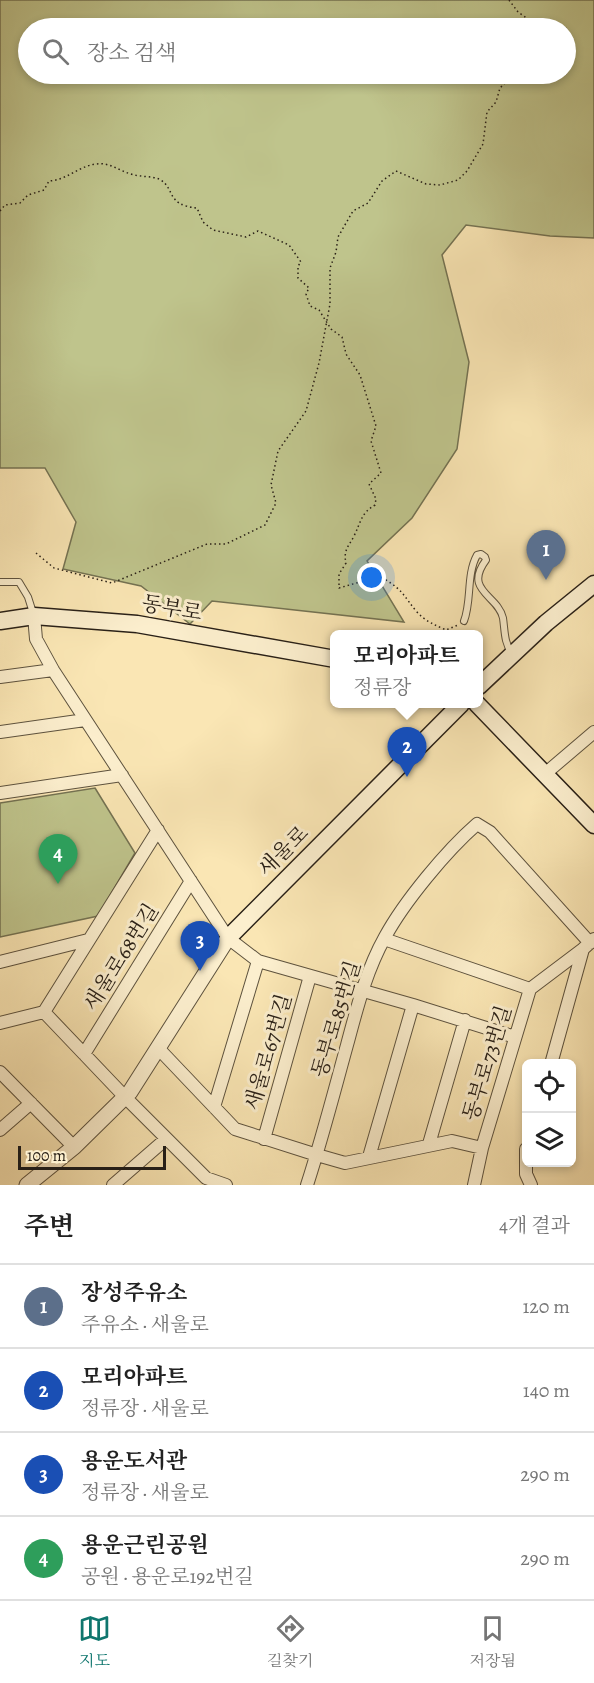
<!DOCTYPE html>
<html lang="ko">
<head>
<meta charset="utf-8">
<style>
  body { margin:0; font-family:Alegreya,"Noto Serif KR",serif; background:#f6f6f6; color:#222 }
  .controls { position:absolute; right:18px; bottom:18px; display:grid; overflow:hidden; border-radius:9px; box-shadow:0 3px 9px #0003 }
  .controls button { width:54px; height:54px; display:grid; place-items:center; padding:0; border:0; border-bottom:2px solid #e0e0e0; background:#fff; color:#222; font:30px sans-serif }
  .scale { position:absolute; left:18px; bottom:15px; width:148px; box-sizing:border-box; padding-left:6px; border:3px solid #292017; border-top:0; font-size:16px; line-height:21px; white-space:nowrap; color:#292017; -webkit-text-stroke:4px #fcefce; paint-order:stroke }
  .you { position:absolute; left:372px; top:578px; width:21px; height:21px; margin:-15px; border:4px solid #fff; border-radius:50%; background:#1a73e8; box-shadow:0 0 0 9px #1a73e833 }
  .badge { display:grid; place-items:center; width:39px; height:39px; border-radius:50%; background:#0f766e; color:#fff; font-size:20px; font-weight:700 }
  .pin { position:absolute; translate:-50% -50px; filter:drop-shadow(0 2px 3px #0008) }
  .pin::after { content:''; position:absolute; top:32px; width:21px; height:18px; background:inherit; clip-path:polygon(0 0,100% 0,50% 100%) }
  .popup { position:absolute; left:330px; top:630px; width:153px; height:78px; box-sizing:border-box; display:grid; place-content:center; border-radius:9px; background:#fff; filter:drop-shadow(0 2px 4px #0005); font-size:20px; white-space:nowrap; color:#767676 }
  .popup b { font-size:22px; color:#222 }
  .popup::after { content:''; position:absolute; left:50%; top:100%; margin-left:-12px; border:12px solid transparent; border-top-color:#fff }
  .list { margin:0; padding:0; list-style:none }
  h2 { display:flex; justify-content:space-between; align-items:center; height:78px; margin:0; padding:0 24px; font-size:26px }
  h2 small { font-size:20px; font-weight:400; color:#767676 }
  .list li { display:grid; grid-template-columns:39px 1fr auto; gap:18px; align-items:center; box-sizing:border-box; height:84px; padding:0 24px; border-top:2px solid #e0e0e0 }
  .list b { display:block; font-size:22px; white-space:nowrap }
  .list p { margin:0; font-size:20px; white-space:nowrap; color:#767676 }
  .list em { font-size:20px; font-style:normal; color:#767676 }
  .icon { flex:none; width:33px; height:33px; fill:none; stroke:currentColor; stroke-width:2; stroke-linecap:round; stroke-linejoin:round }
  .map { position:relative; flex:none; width:594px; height:1185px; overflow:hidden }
  .search { position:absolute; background:#fff; box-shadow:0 3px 9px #0003; left:18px; right:18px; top:18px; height:66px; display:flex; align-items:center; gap:15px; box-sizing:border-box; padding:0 21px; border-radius:33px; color:#767676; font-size:22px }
  .sheet { height:414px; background:#fff }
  nav { display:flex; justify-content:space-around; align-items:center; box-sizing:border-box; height:84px; border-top:2px solid #e0e0e0; background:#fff; font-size:16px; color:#767676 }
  nav a { display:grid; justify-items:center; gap:3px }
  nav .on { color:#0f766e }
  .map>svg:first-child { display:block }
  .green { fill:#bfc48c; stroke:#747252; stroke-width:1.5; fill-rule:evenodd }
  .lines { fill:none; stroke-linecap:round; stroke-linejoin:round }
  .service-casing { stroke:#5d523e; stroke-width:8 }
  .minor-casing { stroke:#5d523e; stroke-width:14 }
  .tertiary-casing { stroke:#5d523e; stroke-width:17 }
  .secondary-casing { stroke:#292017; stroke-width:19 }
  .path { stroke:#292017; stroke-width:1.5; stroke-dasharray:1.5 3; stroke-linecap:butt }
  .service { stroke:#fcefce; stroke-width:6 }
  .minor { stroke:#fcefce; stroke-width:12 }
  .tertiary { stroke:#fcefce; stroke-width:15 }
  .secondary { stroke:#fcefce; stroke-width:16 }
  .labels { text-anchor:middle; stroke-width:6; stroke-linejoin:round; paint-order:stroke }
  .street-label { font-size:21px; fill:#292017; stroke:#fcefce }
</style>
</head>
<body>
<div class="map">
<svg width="594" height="1185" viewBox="0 0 594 1185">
  <rect width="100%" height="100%" fill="#fae6b4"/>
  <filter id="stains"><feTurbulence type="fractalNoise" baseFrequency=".00333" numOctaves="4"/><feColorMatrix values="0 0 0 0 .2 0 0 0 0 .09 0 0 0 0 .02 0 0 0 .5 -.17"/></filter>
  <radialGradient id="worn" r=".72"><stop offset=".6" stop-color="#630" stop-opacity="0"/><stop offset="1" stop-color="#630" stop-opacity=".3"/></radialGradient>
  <path class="green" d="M0 0H594V238L550 236 466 225 442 255 469 362 457 449 412 518 367 561 404 622 212 601 190 624 141 586 63 569 76 522 45 468H0ZM28 28H566V74H28Z
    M95 788 135 853 98 916 0 937V803Z"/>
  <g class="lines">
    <defs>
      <path id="service" d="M0 582H19L28 597 34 616
        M464 621C472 600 466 575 477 555L481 554 485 557 486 560C463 591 498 595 503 618 505 632 504 642 512 654"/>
      <path id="minor" d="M34 616 36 639 53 670 228 938 258 961 413 1005 515 1037
        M0 677 53 670
        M0 732 85 720
        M546 773 594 732
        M0 793 122 775
        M384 939 530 989
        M0 962 88 940
        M44 1012 125 1097 206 1178 226 1185
        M0 1023 44 1012 158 830
        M158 1048 235 1129 317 1155 345 1163 452 1141 482 1148
        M84 1054 191 881
        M551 1064 583 949
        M0 1072 74 1147
        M214 1107 258 961
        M0 1130 31 1103
        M264 1139 310 976
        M429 1144 465 1020
        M526 1149V1174L531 1185
        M369 1157 413 1005
        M113 1185 166 1139
        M307 1185C322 1139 334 1092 347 1045 357 1008 366 971 385 937 404 902 446 851 477 824L490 832 590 943
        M474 1185 482 1148 530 989 583 949 594 939"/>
      <path id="tertiary" d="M27 1185 74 1147 130 1092 228 938"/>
      <path id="secondary" d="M0 621 34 616 137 624 335 659
        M479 686 546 623 594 584
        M477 704 594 825
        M228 938 461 704"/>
    </defs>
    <use href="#service" class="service-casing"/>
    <use href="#minor" class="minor-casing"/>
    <use href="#tertiary" class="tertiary-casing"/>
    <use href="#secondary" class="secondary-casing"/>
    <path class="path" d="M509 0 518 12 541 28
      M0 211 5 205 20 203 28 195 44 190 49 181C67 180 79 166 96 164 110 162 119 171 131 174 140 177 151 176 159 179 176 188 165 205 197 208L203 222 213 230 246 237 258 231 289 245 301 262 298 266V278L309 288 306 294 310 306 319 310 331 329 342 337 346 354 360 375 376 426 371 441 381 473 369 484 376 499 375 505C361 513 361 522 354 536 349 546 343 550 346 563L339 574V588L360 582 374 586 386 580C403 590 405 598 417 612 425 621 435 625 446 630L458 625
      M36 553 54 568 112 583 207 544H226L265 525 276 503 271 485 278 451 306 411 319 363 330 304V268L336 252 338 237 353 211 368 203 382 181 396 171 426 184 440 185 458 180 467 171 483 144 487 112 496 102 500 88 507 81 522 74"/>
    <use href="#service" class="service"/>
    <use href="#minor" class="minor"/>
    <use href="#tertiary" class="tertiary"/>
    <use href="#secondary" class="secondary"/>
  </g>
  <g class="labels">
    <g class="street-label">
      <text transform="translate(172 608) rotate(10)" y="7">동부로</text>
      <text transform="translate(283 851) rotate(-45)" y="7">새울로</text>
      <text transform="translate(121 957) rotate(-58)" y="7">새울로68번길</text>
      <text transform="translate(336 1019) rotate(-73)" y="7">동부로85번길</text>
      <text transform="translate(268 1052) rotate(-74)" y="7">새울로67번길</text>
      <text transform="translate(487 1063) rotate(-73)" y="7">동부로73번길</text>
    </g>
  </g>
  <rect width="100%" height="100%" filter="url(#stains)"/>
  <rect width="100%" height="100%" fill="url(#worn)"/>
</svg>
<div class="controls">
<button><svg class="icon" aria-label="locate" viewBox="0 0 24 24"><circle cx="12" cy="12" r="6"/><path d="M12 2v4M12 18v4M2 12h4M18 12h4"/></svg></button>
<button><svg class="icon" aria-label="layers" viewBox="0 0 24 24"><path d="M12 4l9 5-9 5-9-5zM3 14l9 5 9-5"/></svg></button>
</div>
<div class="scale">100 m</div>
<div class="you"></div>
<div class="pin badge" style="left:546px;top:580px;background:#5c6f8a">1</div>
<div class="pin badge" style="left:407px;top:777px;background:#1a4fb4">2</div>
<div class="popup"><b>모리아파트</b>정류장</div>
<div class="pin badge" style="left:200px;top:971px;background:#1a4fb4">3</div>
<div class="pin badge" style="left:58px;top:884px;background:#2e9e5b">4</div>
<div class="search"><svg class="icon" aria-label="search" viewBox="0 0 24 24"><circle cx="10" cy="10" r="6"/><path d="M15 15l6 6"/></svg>장소 검색</div>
</div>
<section class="sheet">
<h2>주변<small>4개 결과</small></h2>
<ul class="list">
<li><span class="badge" style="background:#5c6f8a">1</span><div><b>장성주유소</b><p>주유소 · 새울로</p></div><em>120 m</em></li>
<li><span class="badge" style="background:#1a4fb4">2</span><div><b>모리아파트</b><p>정류장 · 새울로</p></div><em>140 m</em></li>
<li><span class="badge" style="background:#1a4fb4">3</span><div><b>용운도서관</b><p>정류장 · 새울로</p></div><em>290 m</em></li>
<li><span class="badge" style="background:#2e9e5b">4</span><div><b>용운근린공원</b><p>공원 · 용운로192번길</p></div><em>290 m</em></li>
</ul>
</section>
<nav>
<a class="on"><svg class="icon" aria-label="map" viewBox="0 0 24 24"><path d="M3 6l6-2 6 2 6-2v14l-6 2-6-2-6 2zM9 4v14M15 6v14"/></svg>지도</a>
<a><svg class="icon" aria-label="directions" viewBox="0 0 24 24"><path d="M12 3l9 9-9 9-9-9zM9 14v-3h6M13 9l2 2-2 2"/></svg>길찾기</a>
<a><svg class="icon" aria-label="saved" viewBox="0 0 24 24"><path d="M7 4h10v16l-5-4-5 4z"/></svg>저장됨</a>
</nav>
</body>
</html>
